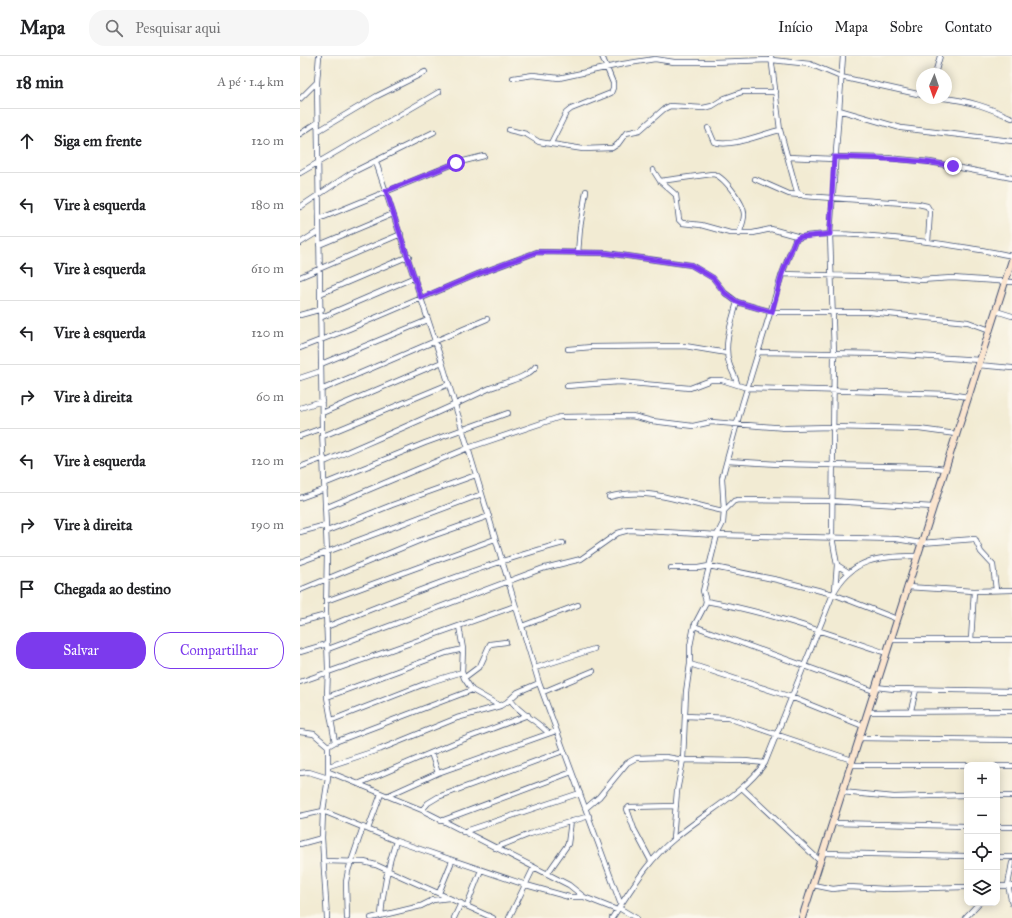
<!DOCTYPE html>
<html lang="pt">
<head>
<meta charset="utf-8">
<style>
  body { margin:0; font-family:"IM FELL Great Primer",serif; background:#f6f6f6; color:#202124 }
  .controls { position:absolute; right:12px; bottom:12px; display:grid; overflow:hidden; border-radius:8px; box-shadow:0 2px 10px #0003 }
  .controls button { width:36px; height:36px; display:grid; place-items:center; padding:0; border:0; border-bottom:1px solid #e0e0e0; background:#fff; color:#202124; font:20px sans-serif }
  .compass { position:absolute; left:616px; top:12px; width:36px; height:36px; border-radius:50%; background:#fff; box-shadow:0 2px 10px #0003; rotate:182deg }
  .stop { position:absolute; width:12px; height:12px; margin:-9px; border:3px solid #7c3aed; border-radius:50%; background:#fff }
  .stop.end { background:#7c3aed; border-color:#fff; box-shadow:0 1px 4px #0008 }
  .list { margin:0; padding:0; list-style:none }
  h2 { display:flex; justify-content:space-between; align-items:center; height:52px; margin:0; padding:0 16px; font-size:17px }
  h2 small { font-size:13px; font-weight:400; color:#757577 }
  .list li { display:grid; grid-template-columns:26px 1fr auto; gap:12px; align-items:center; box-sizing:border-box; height:64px; padding:0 16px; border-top:1px solid #e0e0e0 }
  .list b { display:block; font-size:15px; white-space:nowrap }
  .list em { font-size:13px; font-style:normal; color:#757577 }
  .actions { display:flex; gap:8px; padding:12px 16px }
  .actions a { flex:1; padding:9px 0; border:1px solid #7c3aed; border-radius:16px; text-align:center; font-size:14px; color:#7c3aed }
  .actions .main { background:#7c3aed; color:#fff }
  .icon { flex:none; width:22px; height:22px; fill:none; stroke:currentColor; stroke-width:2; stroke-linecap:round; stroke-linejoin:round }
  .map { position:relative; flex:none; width:712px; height:862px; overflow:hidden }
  header { display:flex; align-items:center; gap:24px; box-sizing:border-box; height:56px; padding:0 20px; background:#fff; border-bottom:1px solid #e0e0e0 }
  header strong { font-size:19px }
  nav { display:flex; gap:22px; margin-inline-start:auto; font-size:14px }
  .search { width:280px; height:36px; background:#f6f6f6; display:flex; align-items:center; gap:10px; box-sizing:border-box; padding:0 14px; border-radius:16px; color:#757577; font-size:15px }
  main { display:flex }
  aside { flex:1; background:#fff }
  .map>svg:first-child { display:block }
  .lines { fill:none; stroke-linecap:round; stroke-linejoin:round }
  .street-casing { stroke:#3b4b70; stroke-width:6 }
  .secondary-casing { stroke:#3b4b70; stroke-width:8 }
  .street { stroke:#fff; stroke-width:4.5 }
  .secondary { stroke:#fbe5cf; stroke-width:6 }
  .route { stroke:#7c3aed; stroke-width:5 }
</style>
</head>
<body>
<header>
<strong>Mapa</strong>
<div class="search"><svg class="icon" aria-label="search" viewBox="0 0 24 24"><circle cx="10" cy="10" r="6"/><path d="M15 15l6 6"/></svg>Pesquisar aqui</div>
<nav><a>Início</a><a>Mapa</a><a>Sobre</a><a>Contato</a></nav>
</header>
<main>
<aside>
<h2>18 min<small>A pé · 1.4 km</small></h2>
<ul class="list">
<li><svg class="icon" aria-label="ahead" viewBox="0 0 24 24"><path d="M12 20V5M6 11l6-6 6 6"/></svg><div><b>Siga em frente</b></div><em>120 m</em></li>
<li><svg class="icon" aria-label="left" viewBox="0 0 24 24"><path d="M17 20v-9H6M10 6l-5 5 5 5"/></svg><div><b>Vire à esquerda</b></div><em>180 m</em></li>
<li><svg class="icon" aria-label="left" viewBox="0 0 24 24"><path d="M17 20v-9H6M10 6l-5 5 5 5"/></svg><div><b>Vire à esquerda</b></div><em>610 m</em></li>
<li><svg class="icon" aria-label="left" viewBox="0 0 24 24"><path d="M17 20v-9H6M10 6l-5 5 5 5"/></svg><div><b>Vire à esquerda</b></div><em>120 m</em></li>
<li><svg class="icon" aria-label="right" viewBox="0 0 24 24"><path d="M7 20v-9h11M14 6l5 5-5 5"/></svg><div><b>Vire à direita</b></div><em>60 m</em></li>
<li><svg class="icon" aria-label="left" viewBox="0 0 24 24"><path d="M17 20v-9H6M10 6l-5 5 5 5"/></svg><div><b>Vire à esquerda</b></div><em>120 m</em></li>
<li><svg class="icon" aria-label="right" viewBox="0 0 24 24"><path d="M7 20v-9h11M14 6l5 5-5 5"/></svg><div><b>Vire à direita</b></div><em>190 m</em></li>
<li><svg class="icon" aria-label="arrive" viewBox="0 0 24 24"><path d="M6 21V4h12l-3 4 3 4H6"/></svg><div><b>Chegada ao destino</b></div></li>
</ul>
<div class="actions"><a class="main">Salvar</a><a>Compartilhar</a></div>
</aside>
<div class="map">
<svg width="712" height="862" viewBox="0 0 712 862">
  <rect width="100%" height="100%" fill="#fbf7ec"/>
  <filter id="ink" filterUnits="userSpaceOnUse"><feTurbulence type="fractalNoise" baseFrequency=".025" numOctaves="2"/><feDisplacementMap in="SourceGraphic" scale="8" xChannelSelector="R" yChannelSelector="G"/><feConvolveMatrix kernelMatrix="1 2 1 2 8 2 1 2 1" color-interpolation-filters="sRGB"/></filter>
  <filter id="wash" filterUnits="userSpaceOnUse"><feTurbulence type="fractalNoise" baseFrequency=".012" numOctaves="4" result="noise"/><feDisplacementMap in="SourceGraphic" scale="16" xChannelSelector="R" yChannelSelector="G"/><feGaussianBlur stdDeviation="0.9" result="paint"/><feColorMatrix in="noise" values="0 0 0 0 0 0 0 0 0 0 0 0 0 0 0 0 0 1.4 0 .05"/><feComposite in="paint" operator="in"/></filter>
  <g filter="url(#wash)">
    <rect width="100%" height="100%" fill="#f2ebd3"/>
  </g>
  <g filter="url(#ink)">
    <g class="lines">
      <defs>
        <path id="street" d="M19 0 17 26 22 372 27 497 26 555 28 612 27 641 35 686 28 690V722L23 755 22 782 27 862
          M471 0 480 74 497 136 504 140 618 148 627 150 630 155 628 186
          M635 18 640 0
          M213 22 233 19 259 22 323 8 355 3 374 6H413L472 4 510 8 541 21 622 39
          M643 42C671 45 687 51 712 62
          M0 43 17 26
          M539 54 601 72 712 85
          M408 72 414 86C431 92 462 78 480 74
          M209 74 226 78 239 86 283 93 312 92 318 88 326 77 340 74 364 53 370 50 403 52 412 50 425 42 442 36H476
          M18 75 77 40 125 16
          M0 78 18 66
          M251 87 266 57 271 53 311 37 313 32V27L302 0
          M488 101 534 103
          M534 101 587 102 630 106 712 122
          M76 106 142 306 239 627 321 849
          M353 114 360 125 376 139 379 164 382 167 401 169 430 177H453L471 173 500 181
          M0 117 139 36
          M455 123 489 138 500 139
          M360 125 412 118C423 118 445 149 444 159 444 165 441 172 439 178
          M0 151 53 116 134 76
          M19 163 156 107 184 100
          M0 187 19 175
          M19 189 93 158
          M278 197 280 172 286 135
          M482 218 597 221 620 224 652 222 712 226
          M0 221 101 178
          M22 237 109 200
          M437 246C432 265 423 288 429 307 431 314 435 319 437 327
          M696 255 712 260
          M0 259 22 253
          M22 261 115 221
          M0 292 49 273 178 218 237 196 306 197 391 209 413 222 425 237 437 246 472 256H569L668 266 690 274
          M268 293 292 291 385 290 427 297
          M459 296 586 298 680 304
          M21 308 128 264
          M678 309 712 312
          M0 322 21 315
          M267 330 319 326 390 332 411 324H422L447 332 649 338 668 341
          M23 333 187 263
          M0 352 22 345
          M22 357 142 306
          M0 380 22 372
          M23 380 149 328
          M427 405 478 408 628 411 645 413
          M24 406C79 382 134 359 188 333 203 326 227 323 236 310
          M0 411 24 402
          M24 428 125 387 208 357
          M309 441C348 430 386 448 424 455L434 445 438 444 531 445 633 451
          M0 442 25 433
          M25 452 168 392 260 361 332 360 352 365 393 370 411 366 486 372 533 371 619 373 656 378
          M27 475 92 449 176 419
          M0 476 26 469
          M0 506 182 438
          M537 509 548 516
          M371 512H398L409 510 478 524 533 538 597 563
          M607 531 674 535 712 534
          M0 534 121 484 189 460
          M535 534 537 509 532 481 534 297 530 178 543 0
          M26 545 195 483
          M406 545C468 556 527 577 586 597
          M0 566 26 559
          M159 570 163 593 162 616 164 622 172 634 200 650
          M222 570 278 549
          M394 570 574 635
          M26 571C104 540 182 509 263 487
          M591 584H712
          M671 584 674 535
          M28 593 241 513 281 503 318 477 329 474 417 479 596 483 621 487 675 483 681 496 693 509 696 534
          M0 596 27 588
          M390 608 491 641 563 670
          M235 612 294 593
          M164 622 180 610 190 588 206 586
          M0 626 215 550
          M576 631 594 633 712 635
          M243 636 293 615
          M27 641 146 597 163 593
          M210 643C219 658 237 664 248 677
          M611 654 616 634
          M568 656 712 655
          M386 660 428 662 552 704
          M32 664 127 627 162 616
          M0 676 14 678 28 690
          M559 682 712 684
          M35 686 172 634
          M131 697 138 717
          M550 709H667
          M29 710 81 693 157 662 200 650 207 646 218 636 239 627
          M697 710H712
          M29 716 122 754 269 829 284 841 317 854
          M0 717 9 716 28 722
          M58 728 154 687 228 659
          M442 732 520 805
          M542 736 594 741 667 739
          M87 740 138 717 256 675
          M697 740H712
          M286 752 299 741 327 707 336 702 366 701 383 704 445 705 465 707
          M122 754 128 747 138 741 263 695
          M0 760 23 755 96 785 226 829 269 841H284
          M141 765 272 716
          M532 767 667 770
          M697 771H712
          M68 773 81 738
          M163 776 280 737
          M373 783 377 735 383 704 386 636 390 608V590L394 570 405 549 406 545 403 535 417 479 423 467 424 455 422 422 442 349 482 218 495 184C519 167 678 192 712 200
          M0 788 22 782
          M195 792 230 778 289 760
          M523 797 667 800
          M697 801H712
          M23 805 64 806 76 809 193 862
          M351 805 334 773 327 753 329 751 376 750
          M712 807 708 829 712 848
          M247 818 268 788 271 765
          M513 829 533 833 549 831 586 833 667 831
          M697 830H712
          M139 837 152 805
          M167 849 181 814
          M319 852 336 862
          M81 859C83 833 88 809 96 785
          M47 862 46 826 48 815 63 771
          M71 862 121 850 133 844 149 842
          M154 862 161 847
          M209 862 234 811
          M312 862C331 834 347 805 374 783 404 757 442 739 465 707L533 538C552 501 580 501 617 500
          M665 862 679 847"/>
        <path id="secondary" d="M502 862 712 204"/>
      </defs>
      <use href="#street" class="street-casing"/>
      <use href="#secondary" class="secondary-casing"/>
      <use href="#street" class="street"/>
      <use href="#secondary" class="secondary"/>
    </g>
  </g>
  <g class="lines" filter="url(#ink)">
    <path class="route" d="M156 107 86 135 121 242 178 218 237 196 306 197 391 209 413 222 425 237 437 246 472 256 482 218 495 184 500 181 530 178 534 101C574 102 614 103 653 110"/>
  </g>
</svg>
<div class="controls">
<button>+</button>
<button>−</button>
<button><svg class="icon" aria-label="locate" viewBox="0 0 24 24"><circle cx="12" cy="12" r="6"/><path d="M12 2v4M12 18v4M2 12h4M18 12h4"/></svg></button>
<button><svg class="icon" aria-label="layers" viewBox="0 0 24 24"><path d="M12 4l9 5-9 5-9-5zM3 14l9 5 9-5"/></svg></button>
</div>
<svg class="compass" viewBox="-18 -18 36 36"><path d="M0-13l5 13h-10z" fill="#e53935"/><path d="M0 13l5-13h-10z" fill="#757577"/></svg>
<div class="stop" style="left:156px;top:107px"></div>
<div class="stop end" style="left:653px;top:110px"></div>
</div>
</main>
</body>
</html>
